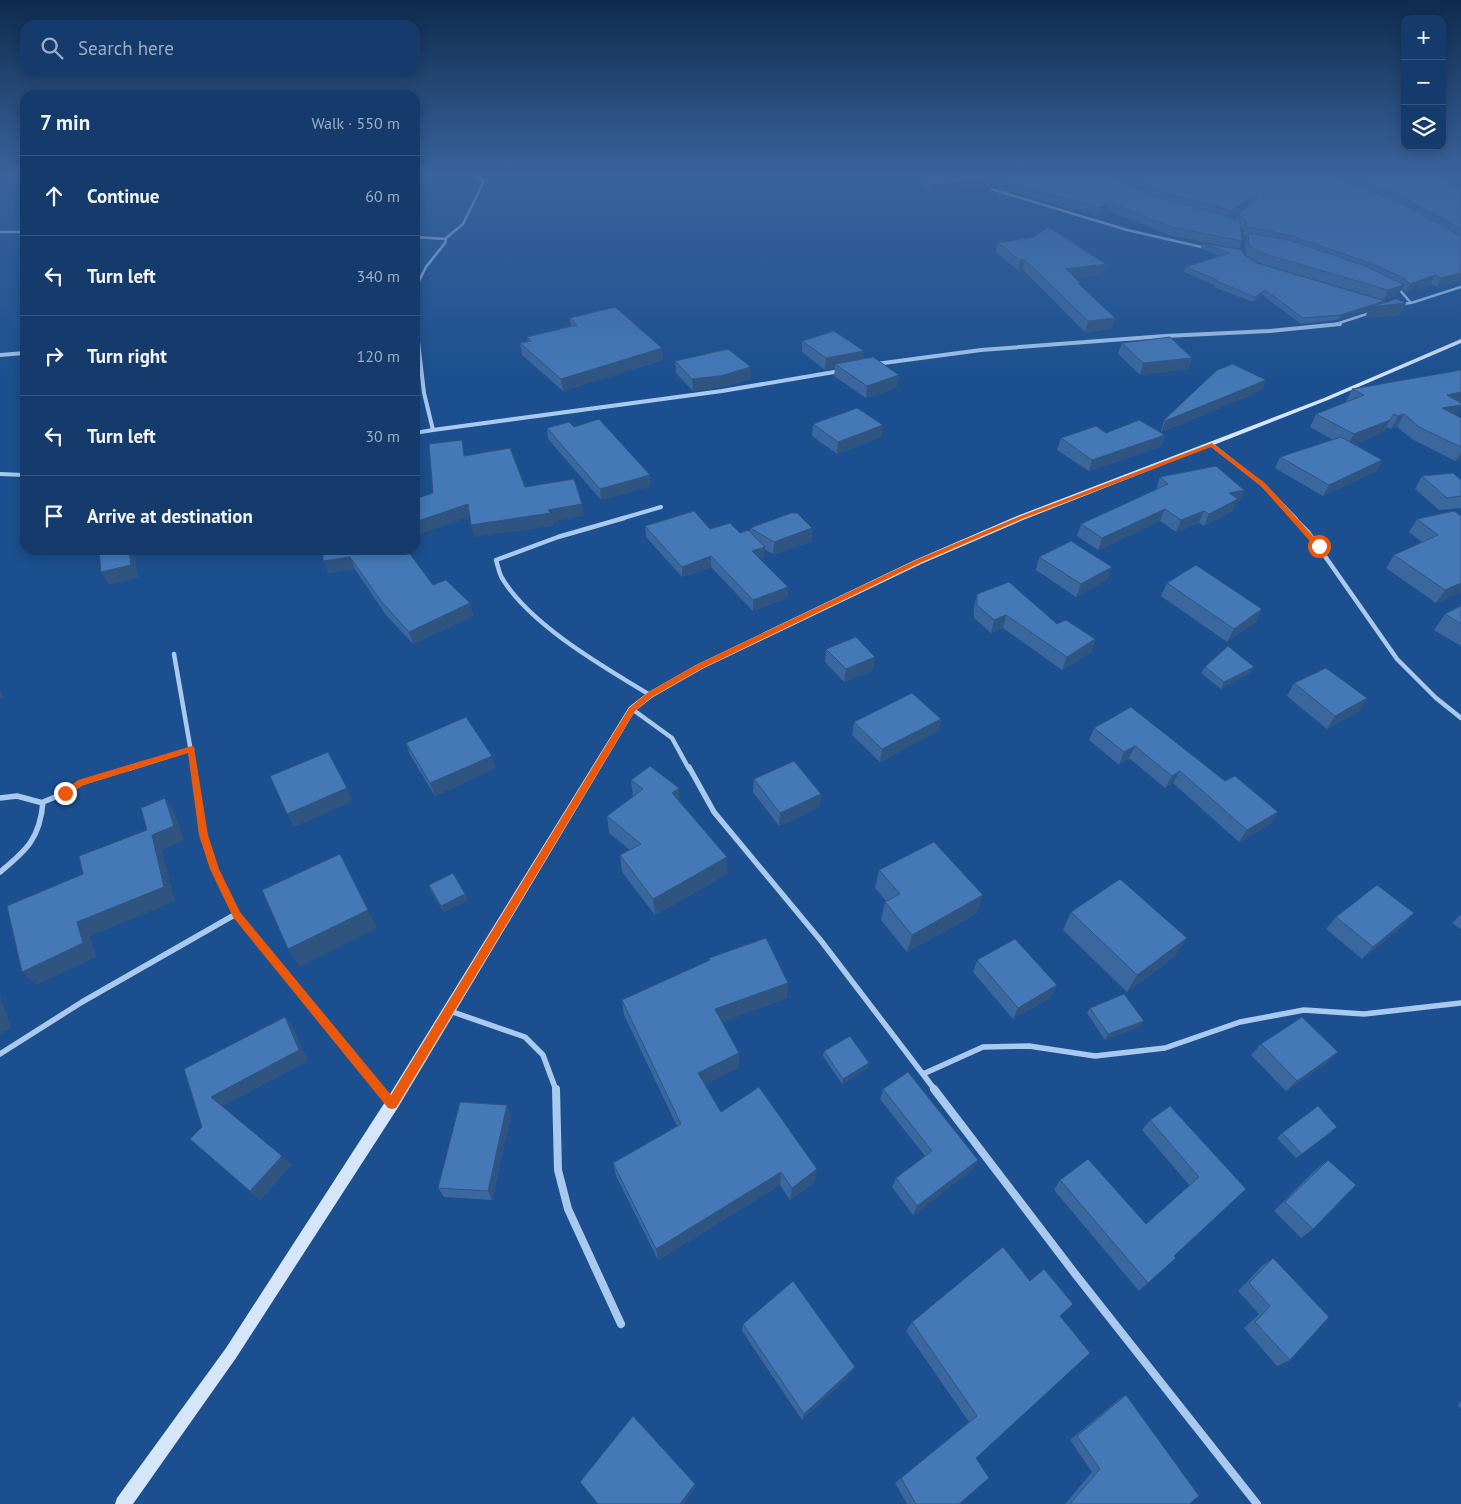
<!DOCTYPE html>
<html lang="en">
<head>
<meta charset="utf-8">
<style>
  body { margin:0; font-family:"PT Sans",sans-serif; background:#214673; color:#f1f3f6 }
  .controls { position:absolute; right:15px; top:15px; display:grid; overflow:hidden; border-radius:10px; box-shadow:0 2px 12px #0003 }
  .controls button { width:45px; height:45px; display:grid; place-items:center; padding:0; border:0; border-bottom:1px solid #33557e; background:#143b6b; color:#f1f3f6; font:25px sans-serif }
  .stop { position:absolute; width:15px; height:15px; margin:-11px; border:4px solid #ea580c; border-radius:50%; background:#fff }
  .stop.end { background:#ea580c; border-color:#fff; box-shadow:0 1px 5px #0008 }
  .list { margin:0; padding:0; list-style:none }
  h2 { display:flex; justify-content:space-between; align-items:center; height:65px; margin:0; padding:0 20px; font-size:21px }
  h2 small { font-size:16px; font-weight:400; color:#9dadc1 }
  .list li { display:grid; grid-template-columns:32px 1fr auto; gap:15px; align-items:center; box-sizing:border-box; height:80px; padding:0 20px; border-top:1px solid #33557e }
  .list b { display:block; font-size:19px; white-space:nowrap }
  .list em { font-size:16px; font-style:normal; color:#9dadc1 }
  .icon { flex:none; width:28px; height:28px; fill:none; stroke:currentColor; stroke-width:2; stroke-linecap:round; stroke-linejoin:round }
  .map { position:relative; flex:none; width:1461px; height:1504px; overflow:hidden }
  .search { position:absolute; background:#143b6b; box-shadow:0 2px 12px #0003; left:20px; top:20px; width:400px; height:55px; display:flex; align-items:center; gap:12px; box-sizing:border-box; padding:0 18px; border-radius:15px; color:#9dadc1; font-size:19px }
  .panel { position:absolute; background:#143b6b; box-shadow:0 2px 12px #0003; left:20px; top:90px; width:400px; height:465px; border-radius:15px }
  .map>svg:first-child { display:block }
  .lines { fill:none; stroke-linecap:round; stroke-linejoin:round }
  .street-far4 { stroke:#a9c9ee; stroke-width:2.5 }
  .street-far3 { stroke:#a9c9ee; stroke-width:4 }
  .street-far2 { stroke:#a9c9ee; stroke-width:4.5 }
  .street-far1 { stroke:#a9c9ee; stroke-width:5.5 }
  .street { stroke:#a9c9ee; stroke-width:8 }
  .secondary { fill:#d6e6fa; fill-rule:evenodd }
  .wall { fill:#3a679d; fill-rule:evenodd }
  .shaded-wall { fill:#305480 }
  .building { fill:#4478b7; stroke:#305480 }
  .route { fill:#ea580c }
</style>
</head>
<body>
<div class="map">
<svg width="1461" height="1504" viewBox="0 0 1461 1504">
  <rect width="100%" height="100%" fill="#1b4f8f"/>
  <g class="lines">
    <path class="street-far4" d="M991 189 1127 230 1206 248
      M0 232H25
      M415 237 446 239 445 243 426 267 415 289
      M445 239 463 224 484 181 471 174
      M1398 288 1411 303
      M1401 304 1411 303 1461 287
      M415 319 416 325
      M1333 325 1373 312"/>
    <path class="street-far3" d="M0 355 25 353
      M876 364 981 350 1165 336 1269 331 1340 324
      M433 430 722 391 840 371
      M415 433 433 430 424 393 416 324
      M1212 445 1263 485 1296 519
      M0 474 25 475
      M620 519 661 507"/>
    <path class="street-far2" d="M624 518 558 537 496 560C498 566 499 573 502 578 530 625 604 667 650 695
      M1294 518 1308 532 1397 659 1436 698 1461 718
      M174 654 194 769
      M632 709 672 738 689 769
      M128 769 192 749"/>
    <path class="street-far1" d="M194 767 203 835 215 869 236 914 380 1090
      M689 767 714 812 822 942 935 1090
      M0 798 17 796 43 803
      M0 872C27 850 40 838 43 802L65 793 81 783 132 767
      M450 1011 525 1037 543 1055 556 1090
      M0 1054 82 1002 236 914
      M923 1074 983 1047 1029 1046 1095 1056 1165 1048 1240 1022 1304 1010 1364 1014 1461 1003"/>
    <path class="street" d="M379 1089 391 1103
      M556 1089 558 1170 568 1209 621 1324
      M934 1089 1076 1275 1257 1504"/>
    <path class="secondary" d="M1461 339V343L1328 400 1023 520 921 564 702 669 653 697 635 711 397 1109 236 1358 133 1504H115L117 1498 226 1348 387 1099 629 707 647 693 696 665 915 560 1017 516 1324 398Z"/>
  </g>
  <path class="wall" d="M912 174H1461V281L1437 287 1431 284 1406 292 1402 288 1399 294 1384 300 1257 262 1246 255 1245 242 1247 236 1244 235 1242 227 1240 225 1242 241 1239 249 1169 235 1106 209 1097 216 988 185 972 189 930 193ZM1252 203 1238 214 1236 220 1232 217Z
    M998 243 1103 274 1075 278 1080 283V285L1112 329 1085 332 1023 270H1018L996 253Z
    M1203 243 1243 254 1257 263 1384 303 1400 315 1365 318 1368 311 1337 320 1301 324 1262 295 1253 302 1214 287V285L1184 272 1186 267 1220 256 1201 248Z
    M570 318 662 348 663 360 563 391 522 355 520 343 528 342 527 337 571 326Z
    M802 341 864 351 863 359 899 375 897 387 866 398 834 376 835 368 825 370 802 352Z
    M1122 343 1192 358 1188 369 1140 375 1118 354Z
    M675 361 751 379 720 387 693 391 676 373Z
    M1352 389 1456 415 1461 418V459L1455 461 1412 439 1397 427 1391 429 1387 427 1383 432 1354 444 1382 460 1376 471 1323 496 1275 468 1280 457 1333 440 1310 427 1316 414 1346 402Z
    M1262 390 1162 432 1161 431 1164 420Z
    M813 424 881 437 837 454 812 436Z
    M574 427 650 475V486L601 500 548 439 547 428Z
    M1165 435 1161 446 1089 471 1057 450 1061 438Z
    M1422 476 1461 480V508L1439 510 1415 489Z
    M1160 477 1244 490 1239 502H1236L1232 511 1204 526 1199 523 1176 532 1160 521 1098 550 1077 536 1081 524 1156 490V489Z
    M1461 516V592L1436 603 1386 568 1394 555 1422 542 1409 532 1417 519Z
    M645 526 710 529 740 533 750 532V528L812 541 773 554 764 549V558L760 559 788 587V597L753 611 711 567 682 577 646 537Z
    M323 550H407L433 585 470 603 473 616 413 644 385 614 355 569 328 573Z
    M1039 557 1107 580 1076 597 1036 570Z
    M1167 583 1262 609 1255 622 1227 642 1161 596Z
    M977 594 1095 639 1091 652 1062 670 1003 628 991 633 974 618V607Z
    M1461 606V646L1434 630 1445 614Z
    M826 649 873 670 844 682 825 662Z
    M1205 667 1250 673 1221 689 1201 673Z
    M1294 683 1367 698 1359 711 1327 729 1287 696Z
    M941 719 938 731 880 762 852 735 854 722Z
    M1094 728 1225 781 1278 812 1270 824 1239 842 1173 783 1165 788 1129 758 1119 765 1089 740Z
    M406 743 492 756 495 768 435 796 410 755Z
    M754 779 821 794 820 807 779 826 753 792Z
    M631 780 680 802 727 857V874L655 915 622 872 620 855 630 850 609 833 607 816 633 797Z
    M879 870 977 913 907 952 881 920 885 902 886 901 875 888Z
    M429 885 465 894 467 900 444 912 431 891Z
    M1071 912 1175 956 1127 992 1063 930Z
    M1414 913 1403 925 1362 959 1326 929 1336 917Z
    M1461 914V929L1452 923Z
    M709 958 787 998 722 1022 739 1068 704 1084 721 1112 815 1182 790 1200 780 1185 658 1260 616 1176 613 1163 677 1126 624 1015 622 1000 709 961Z
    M977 960 1051 997 1013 1019 973 972Z
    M1090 1008 1140 1026 1105 1040 1087 1013Z
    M285 1017 293 1028 307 1061 222 1106 291 1165 260 1200 190 1139 202 1127Z
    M1261 1044 1327 1063 1286 1091 1251 1055Z
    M824 1051 868 1068 842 1084 823 1056Z
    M883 1089 978 1160 973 1169 913 1215 892 1187 896 1178 925 1156 880 1099Z
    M511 1115 492 1200 444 1197 438 1188Z
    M1150 1120 1246 1189 1174 1256 1148 1283 1139 1291 1054 1190 1060 1180 1146 1224 1190 1186 1142 1130Z
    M1332 1132 1296 1158 1277 1138 1282 1133Z
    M1328 1160 1313 1229 1301 1238 1274 1211 1316 1169Z
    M1273 1258 1290 1360 1277 1366 1244 1328 1259 1314 1238 1291 1262 1266Z
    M1030 1281 1060 1316 976 1458 959 1504H907L895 1483 969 1422 906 1331 912 1322Z
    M743 1324 852 1373 802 1420 742 1331Z
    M1126 1395 1189 1504H1065L1092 1472 1070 1440 1118 1400Z
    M1461 1401V1409L1458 1405Z"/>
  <path class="shaded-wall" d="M989 177 988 185 972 189 930 193 931 185Z
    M1255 195 1252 203 1229 219 1232 211Z
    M1108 202 1106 209 1097 216 1099 208Z
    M1020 260H1025L1023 270H1018Z
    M1106 264 1103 274 1063 279 1066 269Z
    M1461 273V281L1437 287 1441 278Z
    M1435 275 1431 284 1406 292 1410 284Z
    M1404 285 1399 294 1384 300 1388 290Z
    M1265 290 1262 295 1253 302 1255 297Z
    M1385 301 1382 306 1406 303 1400 315 1365 318 1368 311 1337 320 1340 315Z
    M1115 318 1112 329 1085 332 1088 321Z
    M662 348 663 360 563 391 561 379Z
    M864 351 863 363 835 364V368L825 370 826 358Z
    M1192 358 1188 369 1140 375 1143 363Z
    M751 367V379L720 387 693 391 692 379Z
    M899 375 897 387 866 398 867 386Z
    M1266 380 1262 390 1162 432 1165 421Z
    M1461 392V403L1447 395Z
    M1461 405V407L1455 417 1442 408Z
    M1394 414 1383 432 1347 447 1354 434Z
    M1404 414 1397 427 1391 429 1398 416Z
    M883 425 881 437 837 454 838 442Z
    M1165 435 1161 446 1089 471 1092 460Z
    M1461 452V459L1455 461Z
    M1382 460 1376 471 1323 496 1329 485Z
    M650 475V486L601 500 600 489Z
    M1244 490 1239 502H1236L1232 511 1204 526 1209 514 1229 493Z
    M468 504 471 516 415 536V522Z
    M582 504 584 516 553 522V526L474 537 471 525Z
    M1165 509 1160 521 1098 550 1102 538Z
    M1204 511 1199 523 1176 532 1181 520Z
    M812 528V541L773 554 774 542Z
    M765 547 764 558 752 562V551Z
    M129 550H133L134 552 138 578 109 585 101 572Z
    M711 556V567L682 577V567Z
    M350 557 355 569 328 573 323 561Z
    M1112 567 1107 580 1076 597 1081 584Z
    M1461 583V592L1436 603 1445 590Z
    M788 587V597L753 611V600Z
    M470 603 473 616 413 644 409 632Z
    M1262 609 1255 622 1227 642 1234 629Z
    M1006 615 1003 628 991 633 994 620Z
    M1095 639 1091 652 1062 670 1067 657Z
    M875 657 873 670 844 682 846 669Z
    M1254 667 1250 673 1221 689 1224 682Z
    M0 689 3 698 0 699Z
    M1367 698 1359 711 1327 729 1335 716Z
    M941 719 938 731 880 762 882 749Z
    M1135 746 1129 758 1119 765 1124 752Z
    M492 756 495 768 435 796 430 783Z
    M1180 771 1173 783 1165 788 1172 776Z
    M347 788 353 801 294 827 287 814Z
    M679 788 680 805 672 793Z
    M821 794 820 807 779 826 780 813Z
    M165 798 175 813 184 840 162 850 175 901 90 936 96 957 36 985 22 972 152 835Z
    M1278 812 1270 824 1239 842 1247 830Z
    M727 857V874L655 915 653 899Z
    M465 894 467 900 444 912 441 906Z
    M983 895 977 913 907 952 912 935Z
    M368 910 377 928 299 967 288 949Z
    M1414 913 1403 925 1362 959 1373 947Z
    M1187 938 1175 956 1127 992 1137 975Z
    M788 983 787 998 716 1025 715 1009Z
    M1057 985 1051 997 1013 1019 1018 1008Z
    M0 994 11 1028 0 1034Z
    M285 1017 293 1028 307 1061 220 1107 211 1097Z
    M1144 1021 1140 1026 1105 1040 1108 1034Z
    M1338 1052 1327 1063 1286 1091 1297 1081Z
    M739 1053V1068L699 1087 698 1073Z
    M869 1063 868 1068 842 1084 843 1079Z
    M507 1105 511 1115 492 1200 488 1191Z
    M282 1156 291 1165 260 1200 250 1191Z
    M978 1160 973 1169 913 1215 917 1206Z
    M817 1169 815 1182 790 1200 792 1188Z
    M781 1172 780 1185 658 1260 656 1249Z
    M855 1367 852 1373 802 1420 804 1414Z
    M695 1484 696 1487 684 1504H680Z"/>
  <path class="building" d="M920 174H1106L1160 198 1231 217 1240 223 1242 241 1171 227 1108 202 1099 208 989 177 974 181 931 185Z
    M1121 174H1330L1398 202 1461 236V273L1441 278 1435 275 1410 284 1404 278 1370 263 1290 235 1247 227 1245 219 1238 214 1256 200 1257 197 1255 195 1232 211 1162 192Z
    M1346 174H1439L1461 189V229L1401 196Z
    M1450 174H1461V181Z
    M1048 227 1106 264 1066 269 1080 283H1078L1115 318 1088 321 1025 260H1020L998 243 1034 237Z
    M1248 233 1289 240 1368 267 1404 285 1388 290 1261 253 1249 246Z
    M1203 243 1242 250 1243 254 1257 263 1385 301 1340 315 1303 318 1265 290 1255 297 1216 281 1217 280 1186 267 1229 253Z
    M1396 299 1406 303 1370 307Z
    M615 307 662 348 561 379 520 343 531 341 527 337 577 325 570 318Z
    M834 331 864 351 826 358 802 341Z
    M1170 337 1192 358 1143 363 1122 343Z
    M728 349 751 367 720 376 692 379 675 361Z
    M873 357 899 375 867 386 835 364Z
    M1233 364 1266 380 1165 421 1164 420 1217 370Z
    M1461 370V392L1447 395 1461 403V405L1442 408 1461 418V447L1419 427 1404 414 1398 416 1394 414 1390 420 1354 434 1316 414 1364 395 1352 389Z
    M857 408 883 425 838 442 813 424Z
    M599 419 650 475 600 489 547 428 569 422 574 427Z
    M1139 420 1165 435 1092 460 1061 438 1096 426 1106 433Z
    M1341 437 1382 460 1329 485 1280 457Z
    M462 440 464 456 510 448 525 487 574 479 582 504 548 510 551 513 471 525 468 504 415 522V499L433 493 429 444Z
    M1216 466 1244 490 1229 493 1238 499 1209 514 1204 511 1181 520 1165 509 1102 538 1081 524 1168 484 1160 477Z
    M1453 473 1461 480V496L1447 498 1422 476Z
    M694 511 710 529 730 523 740 533 748 530 765 547 752 551 788 587 753 600 711 556 682 567 645 526Z
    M1454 511 1461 516V583L1445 590 1394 555 1438 535 1417 519Z
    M791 513H797L812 528 774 542 750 528Z
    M1071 541 1112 567 1081 584 1039 557Z
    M99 550H129L131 565 101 572Z
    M323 550H407L433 585 446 580 470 603 409 632 381 601 350 557 323 561Z
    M1196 565 1262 609 1234 629 1167 583Z
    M1009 582 1057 624 1066 620 1095 639 1067 657 1006 615 994 620 977 605V594Z
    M1461 606V624L1445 614Z
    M856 637 875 657 846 669 826 649Z
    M1228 646 1254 667 1224 682 1205 667Z
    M1326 668 1367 698 1335 716 1294 683Z
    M912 693 941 719 882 749 854 722Z
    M1131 707 1225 781 1235 776 1278 812 1247 830 1180 771 1172 776 1135 746 1124 752 1094 728Z
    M466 717 492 756 430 783 406 743Z
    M328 752 347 788 287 814 270 776Z
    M794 761 821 794 780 813 754 779Z
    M650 766 679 788 672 793 727 857 653 899 620 855 641 844 607 816 643 789 631 780Z
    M165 798 174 826 152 835 164 887 77 922 83 943 22 972 7 906 83 874 79 856 147 830 141 808Z
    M934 842 983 895 912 935 885 902 900 894 879 870Z
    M340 854 368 910 288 949 262 890Z
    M453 873 465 894 441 906 429 885Z
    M1120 879 1187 938 1137 975 1071 912Z
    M1377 885 1414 913 1373 947 1336 917Z
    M766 938 788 983 715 1009 739 1053 698 1073 721 1112 759 1087 817 1169 792 1188 781 1172 656 1249 613 1163 681 1124 622 1000 710 960 709 958Z
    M1015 939 1057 985 1018 1008 977 960Z
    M1124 994 1144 1021 1108 1034 1090 1008Z
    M285 1017 299 1050 211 1097 282 1156 250 1191 190 1139 202 1127 184 1069Z
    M1302 1017 1338 1052 1297 1081 1261 1044Z
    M850 1036 869 1063 843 1079 824 1051Z
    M908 1072 978 1160 917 1206 896 1178 932 1151 883 1089Z
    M460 1102 507 1105 488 1191 438 1188Z
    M1170 1106 1246 1189 1174 1256 1176 1258 1148 1283 1060 1180 1088 1159 1146 1224 1199 1177 1150 1120Z
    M1318 1106 1337 1127 1302 1154 1282 1133Z
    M1328 1160 1356 1185 1313 1229 1285 1202Z
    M1003 1247 1030 1281 1044 1269 1073 1304 1060 1316 1090 1353 976 1458 989 1478 959 1504H916L901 1478 977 1416 912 1322Z
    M1273 1258 1329 1317 1290 1360 1255 1322 1270 1306 1249 1283Z
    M793 1281 855 1367 804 1414 743 1324Z
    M1126 1395 1199 1496 1189 1504H1070L1100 1469 1077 1436Z
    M633 1416 695 1484 680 1504H598L580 1482Z"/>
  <linearGradient id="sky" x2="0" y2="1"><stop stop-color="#0f2b4f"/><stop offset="0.45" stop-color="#39639b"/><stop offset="1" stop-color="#39639b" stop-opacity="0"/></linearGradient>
  <rect width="1461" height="385" fill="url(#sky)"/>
  <path class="route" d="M1212 443 1265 483 1321 545V548H1316L1261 486 1211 447 1022 519 920 563 701 669 652 697 635 711 396 1108 392 1109 388 1108 233 917 210 869 199 835 188 753 84 785 65 796 61 793 78 780 192 746 194 747 208 835 219 869 240 912 391 1095 629 708 647 693 696 665 916 560 1018 517Z"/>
</svg>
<div class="controls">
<button>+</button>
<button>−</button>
<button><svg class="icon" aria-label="layers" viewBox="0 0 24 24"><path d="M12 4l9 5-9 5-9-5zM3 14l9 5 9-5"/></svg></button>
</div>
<div class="stop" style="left:1319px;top:546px"></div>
<div class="stop end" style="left:65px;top:793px"></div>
<div class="search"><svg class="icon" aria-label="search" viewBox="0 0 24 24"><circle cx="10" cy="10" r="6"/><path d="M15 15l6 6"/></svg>Search here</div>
<section class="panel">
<h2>7 min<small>Walk · 550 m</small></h2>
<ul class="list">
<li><svg class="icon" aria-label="ahead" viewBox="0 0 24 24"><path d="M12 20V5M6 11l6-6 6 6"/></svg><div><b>Continue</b></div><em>60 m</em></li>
<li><svg class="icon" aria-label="left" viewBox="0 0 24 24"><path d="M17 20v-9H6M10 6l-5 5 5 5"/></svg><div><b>Turn left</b></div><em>340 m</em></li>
<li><svg class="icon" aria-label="right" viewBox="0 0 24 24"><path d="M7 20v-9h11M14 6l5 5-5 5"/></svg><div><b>Turn right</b></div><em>120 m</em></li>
<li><svg class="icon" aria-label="left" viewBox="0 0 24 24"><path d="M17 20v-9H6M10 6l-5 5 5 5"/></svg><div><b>Turn left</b></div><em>30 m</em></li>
<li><svg class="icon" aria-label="arrive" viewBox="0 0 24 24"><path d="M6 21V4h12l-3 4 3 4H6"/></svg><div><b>Arrive at destination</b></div></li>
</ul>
</section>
</div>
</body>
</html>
